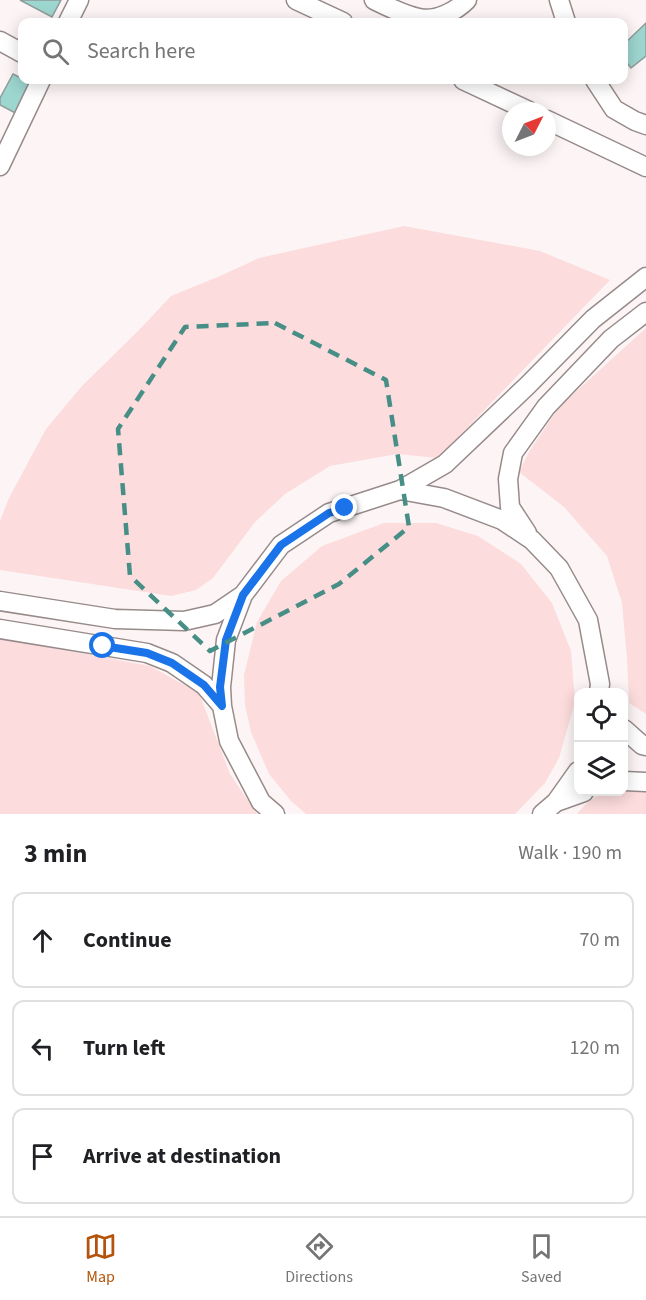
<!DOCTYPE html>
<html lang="en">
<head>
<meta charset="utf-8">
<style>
  body { margin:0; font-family:"Source Sans 3",sans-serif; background:#f2f2f2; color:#202124 }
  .controls { position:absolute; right:18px; bottom:18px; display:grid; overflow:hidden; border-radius:12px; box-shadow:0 3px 15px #0003 }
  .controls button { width:54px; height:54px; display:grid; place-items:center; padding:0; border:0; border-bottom:2px solid #e0e0e0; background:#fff; color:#202124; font:30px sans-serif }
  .compass { position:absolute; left:502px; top:102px; width:54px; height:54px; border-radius:50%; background:#fff; box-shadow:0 3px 15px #0003; rotate:48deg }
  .stop { position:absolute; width:18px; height:18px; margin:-14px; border:4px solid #1a73e8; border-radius:50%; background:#fff }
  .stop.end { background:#1a73e8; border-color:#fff; box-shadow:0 2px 6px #0008 }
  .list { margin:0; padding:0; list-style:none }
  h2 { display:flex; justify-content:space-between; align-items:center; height:78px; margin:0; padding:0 24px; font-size:26px }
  h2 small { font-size:20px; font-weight:400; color:#757577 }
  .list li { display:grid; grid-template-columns:39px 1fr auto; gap:18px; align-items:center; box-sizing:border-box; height:96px; margin:0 12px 12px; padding:0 12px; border:2px solid #e0e0e0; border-radius:12px }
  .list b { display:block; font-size:22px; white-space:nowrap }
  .list em { font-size:20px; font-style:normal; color:#757577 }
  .icon { flex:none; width:33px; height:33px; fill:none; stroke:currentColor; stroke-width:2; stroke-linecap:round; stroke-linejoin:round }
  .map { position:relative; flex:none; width:646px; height:814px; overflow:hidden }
  .search { position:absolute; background:#fff; box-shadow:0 3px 15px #0003; left:18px; right:18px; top:18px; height:66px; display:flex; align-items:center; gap:15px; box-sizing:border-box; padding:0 21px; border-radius:12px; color:#757577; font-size:22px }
  .sheet { height:402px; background:#fff }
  nav { display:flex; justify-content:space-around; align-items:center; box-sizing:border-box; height:84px; border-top:2px solid #e0e0e0; background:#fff; font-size:16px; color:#757577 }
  nav a { display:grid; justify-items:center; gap:3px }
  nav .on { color:#b45309 }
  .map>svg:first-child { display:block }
  .green { fill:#fcdcdc }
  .building { fill:#9dd5cf; stroke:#8e9c9a; stroke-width:1.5 }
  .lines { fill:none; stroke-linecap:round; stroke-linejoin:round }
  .minor-casing { stroke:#978a8a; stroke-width:21 }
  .minor { stroke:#fff; stroke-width:18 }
  .route { stroke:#1a73e8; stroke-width:8 }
  .marked { fill:none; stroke:#478e87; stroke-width:4.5; stroke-dasharray:12 8; stroke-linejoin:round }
</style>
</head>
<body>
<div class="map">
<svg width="646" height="814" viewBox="0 0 646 814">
  <rect width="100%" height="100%" fill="#fdf5f5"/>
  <path class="green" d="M404 226 540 251 610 280 438 458 397 454 330 466 285 494 255 522 213 578 196 590 171 596 0 570V521L9 498 46 429 82 386 138 331 171 296 220 276 259 258Z
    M646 328V714L629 703 627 659 622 603 607 556 564 507 519 472 529 452 559 407Z
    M384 523H436L478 536 521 564 552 603 571 651 575 702 559 758 545 783 515 814H306L291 801 269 774 251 732 245 705 244 675 257 622 281 581 322 546Z
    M0 638 150 666 199 693 230 774 257 814H0Z
    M624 789 646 791V814H577C592 796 600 792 624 792Z"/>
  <path class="building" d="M20 0H61L52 17Z
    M646 23V56L631 68 624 59V44Z
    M13 74 35 85 19 115 0 105V98Z"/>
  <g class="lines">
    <defs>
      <path id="minor" d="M296 0 343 22
        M374 0C388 7 404 15 419 18 436 22 456 11 467 0
        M559 0 566 22
        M68 22 79 0
        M0 41 22 53
        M463 80 529 111
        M595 80 614 109 635 121 646 125
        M547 120 646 167
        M0 166 41 80
        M400 490 445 464 528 385 593 319 646 277
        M527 533 510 507 508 479 513 453 546 407 611 339 646 312
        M0 601 115 619 184 621 215 614 243 595
        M0 629 147 653 172 663 204 685 222 706
        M624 729 642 745 646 746
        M624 781 646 782
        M556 802 584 792
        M275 814 261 802 229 741 222 706 221 687 226 640 243 595 281 545 329 513 400 490 444 498 502 520 532 540 559 568 588 620 600 684 599 692
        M542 814 556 802 578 771"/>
    </defs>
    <use href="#minor" class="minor-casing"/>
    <use href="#minor" class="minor"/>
  </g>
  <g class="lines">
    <path class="route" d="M103 646 147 653 172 663 204 685 222 706 220 687 226 640 243 595 281 545 329 513 345 508"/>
  </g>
  <path class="marked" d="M275 323 386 380 409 527 339 584 210 651 130 576 118 429 185 327Z"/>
</svg>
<div class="controls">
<button><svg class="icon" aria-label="locate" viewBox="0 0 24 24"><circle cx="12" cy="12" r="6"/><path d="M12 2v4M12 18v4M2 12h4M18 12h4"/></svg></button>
<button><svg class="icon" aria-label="layers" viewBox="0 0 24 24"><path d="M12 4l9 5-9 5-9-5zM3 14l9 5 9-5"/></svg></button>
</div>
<svg class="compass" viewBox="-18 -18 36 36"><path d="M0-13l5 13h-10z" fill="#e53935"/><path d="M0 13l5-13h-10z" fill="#757577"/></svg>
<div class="stop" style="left:103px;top:646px"></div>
<div class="stop end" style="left:345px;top:508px"></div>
<div class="search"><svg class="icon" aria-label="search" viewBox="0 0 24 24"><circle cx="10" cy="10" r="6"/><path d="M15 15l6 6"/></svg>Search here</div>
</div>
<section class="sheet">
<h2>3 min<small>Walk · 190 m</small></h2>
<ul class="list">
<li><svg class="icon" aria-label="ahead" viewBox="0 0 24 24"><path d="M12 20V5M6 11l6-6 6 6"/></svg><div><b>Continue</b></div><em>70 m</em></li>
<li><svg class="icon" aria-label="left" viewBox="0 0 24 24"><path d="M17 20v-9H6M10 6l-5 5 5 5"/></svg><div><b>Turn left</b></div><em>120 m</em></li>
<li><svg class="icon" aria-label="arrive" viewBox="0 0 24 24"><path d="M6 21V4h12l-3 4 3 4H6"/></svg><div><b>Arrive at destination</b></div></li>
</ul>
</section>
<nav>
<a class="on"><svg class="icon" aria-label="map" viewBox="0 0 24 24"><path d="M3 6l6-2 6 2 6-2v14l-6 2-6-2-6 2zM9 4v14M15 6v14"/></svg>Map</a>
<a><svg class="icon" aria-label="directions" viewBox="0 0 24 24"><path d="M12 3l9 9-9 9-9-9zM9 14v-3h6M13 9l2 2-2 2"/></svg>Directions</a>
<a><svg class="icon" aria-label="saved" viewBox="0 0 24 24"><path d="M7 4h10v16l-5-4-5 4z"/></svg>Saved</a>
</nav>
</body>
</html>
